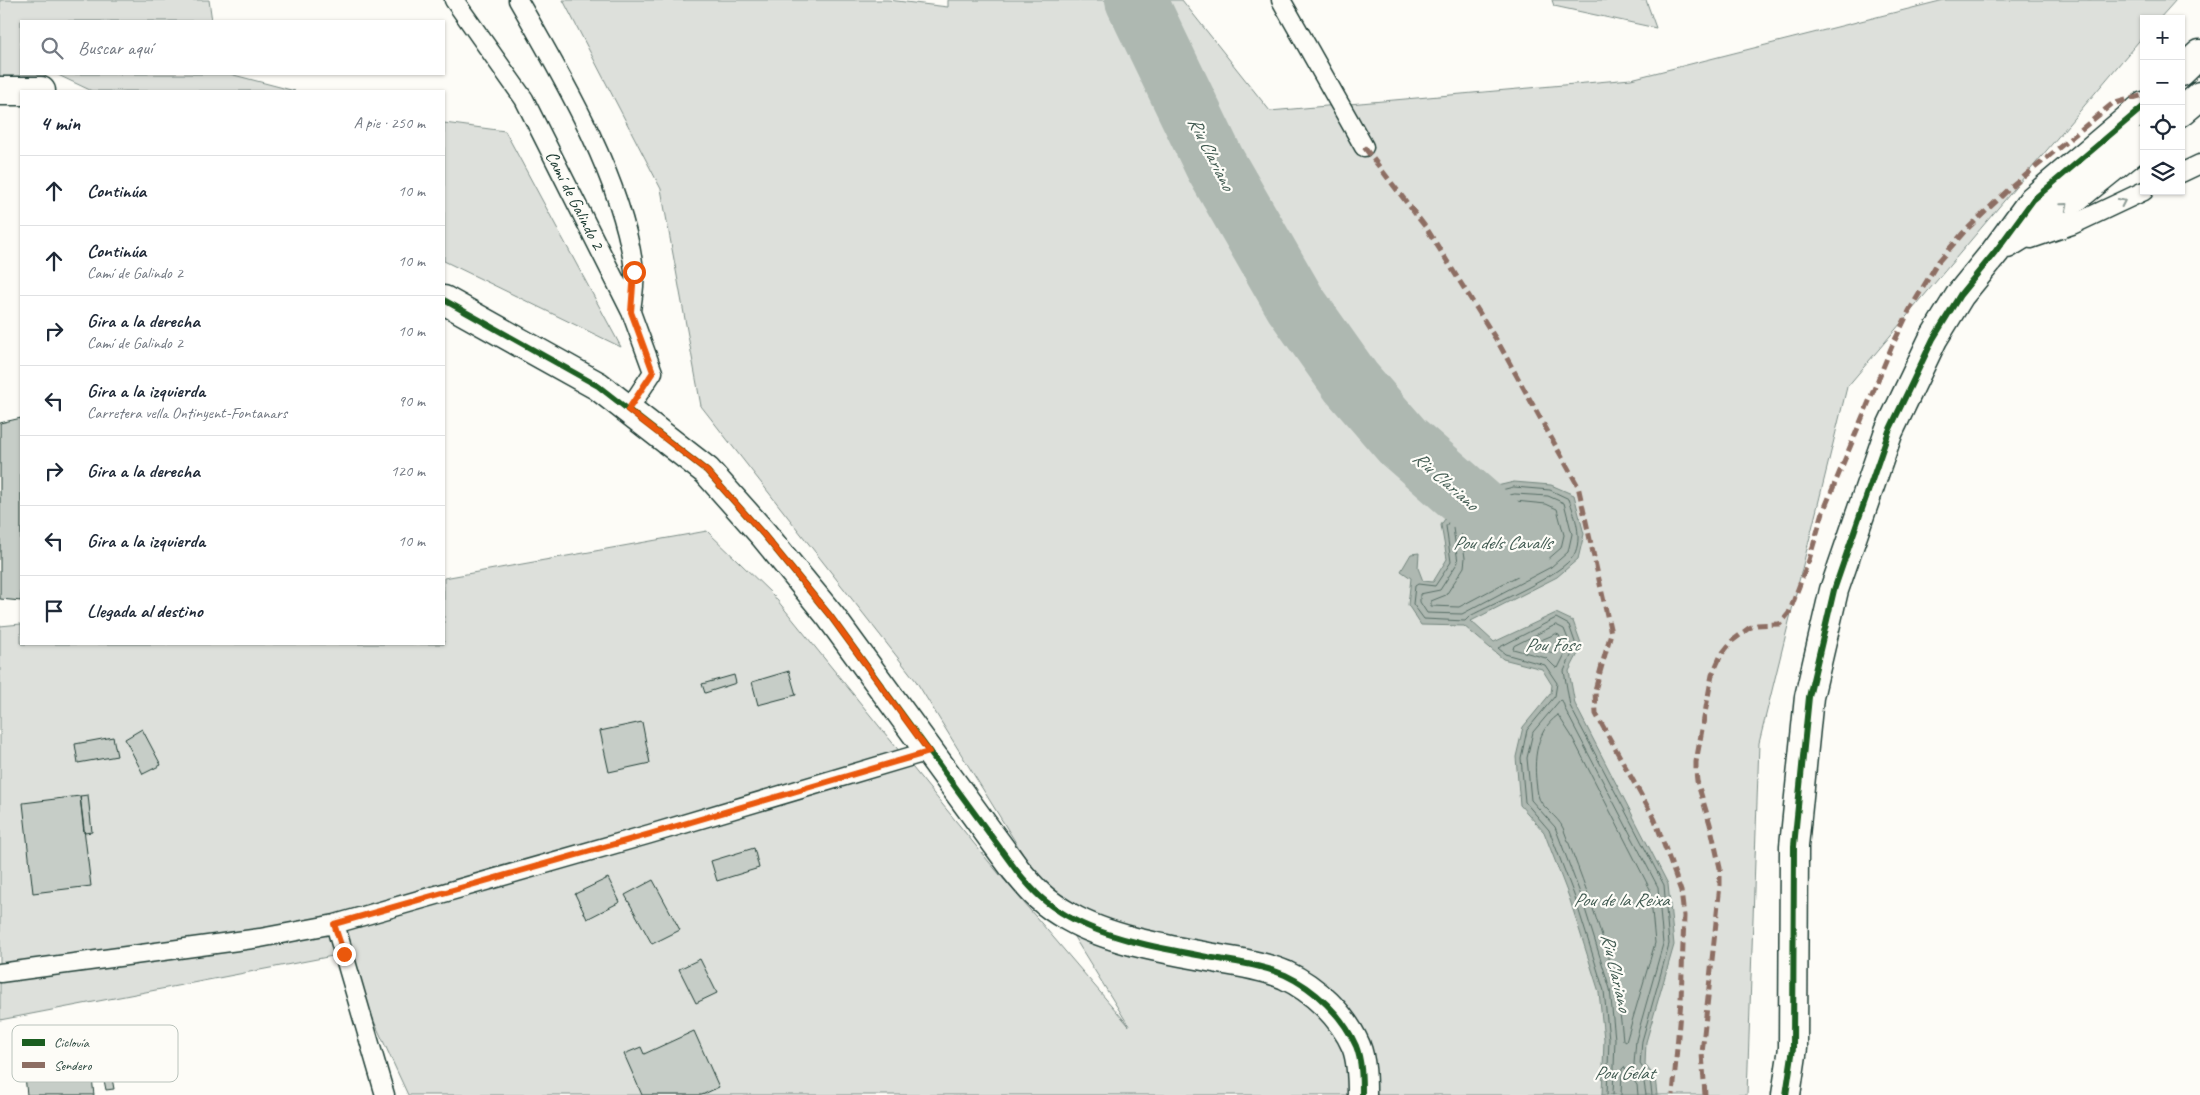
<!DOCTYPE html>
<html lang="es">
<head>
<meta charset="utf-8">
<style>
  body { margin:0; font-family:Caveat,sans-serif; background:#f2f2f3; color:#1f2937 }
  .controls { position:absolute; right:15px; top:15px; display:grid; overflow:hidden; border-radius:0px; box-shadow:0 1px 4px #0004 }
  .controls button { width:45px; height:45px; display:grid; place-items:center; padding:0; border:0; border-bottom:1px solid #e0e1e3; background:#fff; color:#1f2937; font:25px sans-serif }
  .stop { position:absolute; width:15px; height:15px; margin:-11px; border:4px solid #ea580c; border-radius:50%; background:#fff }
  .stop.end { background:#ea580c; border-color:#fff; box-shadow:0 1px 5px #0008 }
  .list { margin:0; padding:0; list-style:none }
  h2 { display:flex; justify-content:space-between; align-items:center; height:65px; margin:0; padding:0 20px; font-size:21px }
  h2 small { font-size:16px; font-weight:400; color:#747a83 }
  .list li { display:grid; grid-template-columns:32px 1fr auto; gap:15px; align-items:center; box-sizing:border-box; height:70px; padding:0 20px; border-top:1px solid #e0e1e3 }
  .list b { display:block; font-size:19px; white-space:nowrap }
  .list p { margin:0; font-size:16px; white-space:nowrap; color:#747a83 }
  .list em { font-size:16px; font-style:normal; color:#747a83 }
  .icon { flex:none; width:28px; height:28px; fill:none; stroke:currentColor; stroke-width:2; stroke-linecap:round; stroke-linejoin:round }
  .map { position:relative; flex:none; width:2200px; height:1095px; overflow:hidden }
  .search { position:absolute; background:#fff; box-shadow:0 1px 4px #0004; left:20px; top:20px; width:425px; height:55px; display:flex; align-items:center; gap:12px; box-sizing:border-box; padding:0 18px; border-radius:0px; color:#747a83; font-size:19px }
  .panel { position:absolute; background:#fff; box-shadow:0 1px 4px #0004; left:20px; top:90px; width:425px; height:555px; border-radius:0px }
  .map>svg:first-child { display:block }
  .green { fill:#dde0db; stroke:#7e8e88 }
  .water { fill:#aeb8b1; stroke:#75877f }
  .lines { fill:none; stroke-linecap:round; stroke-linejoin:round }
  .shore { stroke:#586e66; stroke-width:1 }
  .river { stroke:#aeb8b1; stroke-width:62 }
  .building { fill:#c6cdc7; stroke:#1f3d34 }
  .lane-casing { stroke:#1f3d34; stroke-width:21 }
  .secondary-casing { stroke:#1f3d34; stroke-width:31 }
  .primary-casing { stroke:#1f3d34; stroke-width:31 }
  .lane { stroke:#fdfcf7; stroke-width:18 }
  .secondary { stroke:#fdfcf7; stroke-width:28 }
  .primary { stroke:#fdfcf7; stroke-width:28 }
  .quiet { stroke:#8d6e63; stroke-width:5; stroke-dasharray:10 5; stroke-linecap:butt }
  .cycleway-casing { stroke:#fdfcf7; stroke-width:9 }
  .cycleway { stroke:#1b5e20; stroke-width:6 }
  .oneway { stroke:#8e9c96 }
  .route { stroke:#ea580c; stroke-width:6 }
  .labels { text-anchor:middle; stroke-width:4.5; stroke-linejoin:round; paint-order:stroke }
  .street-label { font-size:18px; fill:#1f3d34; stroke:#fdfcf7 }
  .water-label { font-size:19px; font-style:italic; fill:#435c53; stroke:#fdfcf7 }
  .key { fill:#fdfcf7; stroke:#bac3bc; stroke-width:1 }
  .key-label { font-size:14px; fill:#1f3d34 }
</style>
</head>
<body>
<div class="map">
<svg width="2200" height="1095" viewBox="0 0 2200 1095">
  <rect width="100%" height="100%" fill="#fdfcf7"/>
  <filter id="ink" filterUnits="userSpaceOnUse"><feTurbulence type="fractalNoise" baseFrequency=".02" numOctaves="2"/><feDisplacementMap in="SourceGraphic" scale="10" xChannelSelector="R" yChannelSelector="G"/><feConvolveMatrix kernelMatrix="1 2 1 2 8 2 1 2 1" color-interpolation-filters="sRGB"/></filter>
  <g filter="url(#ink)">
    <path class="green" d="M0 0H209L212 21H21V74H50L0 89Z
      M563 0H888L948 7V0H1182L1270 111 1631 79 1944 0H2176L2159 19H2144V35L1847 387 1759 743 1747 1095H408L343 954 0 1020V626L21 624V644H444V578L707 531 773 595 989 862 1129 1026 916 681 701 406 661 189Z
      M1552 0H1646L1656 28 1554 6Z
      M56 74H230L295 91H92Z
      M444 123 505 131 621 347 444 261Z"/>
    <path class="water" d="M1514 482 1551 485 1574 495 1584 534 1578 559 1557 577 1471 621 1494 642 1556 613 1573 621 1582 646 1569 671 1575 704 1668 884 1674 945 1646 1042 1645 1065 1655 1077 1657 1095H1602L1604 1039 1599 992 1569 897 1544 832 1520 805 1516 757 1523 727 1551 693 1552 685 1542 669 1503 659 1464 626 1421 625 1408 605 1411 578 1401 571 1411 554 1419 553 1418 568 1423 581 1433 582 1447 559 1441 525 1454 505 1455 488 1484 489Z"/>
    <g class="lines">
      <path class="shore" d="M1514 487 1550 490 1569 499C1575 516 1583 538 1574 555 1563 575 1492 604 1470 616L1465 621 1424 619 1413 604 1415 586 1418 584 1435 586 1451 562 1446 526 1458 507 1460 494H1485Z
        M1515 494 1548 496 1564 503 1572 534 1568 552 1551 567 1462 614 1427 613 1420 602V594L1440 590 1458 562 1453 528 1464 509 1466 501 1486 500Z
        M1515 501 1546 504 1557 509 1564 535 1561 548 1546 561 1459 607 1431 606V601L1446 595 1464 567 1465 558 1461 530 1472 509Z
        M1556 625 1564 629 1570 644 1558 668 1555 667 1546 658 1513 649 1514 646Z
        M1556 634 1559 635 1562 644 1556 654 1535 647V643Z
        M1558 715 1571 735 1650 889 1655 943 1626 1042 1623 1040C1617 966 1589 896 1563 828 1558 816 1540 807 1538 795 1533 766 1533 733 1558 715Z
        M1607 1095 1609 1039 1604 991 1574 895 1549 830 1525 802 1521 758 1527 730 1555 696 1557 683 1545 665 1505 654 1498 648 1556 618 1569 625 1576 645 1564 671 1570 706 1664 885 1669 944 1642 1041 1640 1064 1650 1079 1652 1095
        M1613 1095 1615 1039 1610 989 1580 893 1555 827 1531 800 1527 758 1533 732 1560 700 1563 702 1565 709 1658 887 1663 944 1636 1040 1634 1064 1636 1071 1644 1082 1646 1095
        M1621 1095 1622 1069 1624 1067 1637 1085 1638 1095"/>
      <path class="river" d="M1136 0 1215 164 1295 303 1351 382 1403 442 1521 545"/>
    </g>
    <path class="building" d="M21 418V601L0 599V423Z
      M789 671 796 695 758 705 752 682Z
      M734 675 736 683 705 693 702 684Z
      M642 722 650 763 609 772 600 731Z
      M142 729 161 765 143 774 125 739Z
      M113 737 117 756 78 763 75 744Z
      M88 795 92 832 84 833 80 796Z
      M80 796 91 886 33 893 23 803Z
      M754 848 759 868 717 881 711 861Z
      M608 878 620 902 587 919 575 894Z
      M653 880 680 930 652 944 625 895Z
      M700 959 717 993 696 1003 679 969Z
      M694 1031 719 1087 702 1095H642L624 1054 641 1047 644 1054Z
      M88 1044 94 1095H27L24 1067 66 1062 65 1047Z
      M111 1073 114 1089 106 1090 103 1075Z"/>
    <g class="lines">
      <defs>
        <path id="lane" d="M454 0 524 99 631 312 653 372 628 410
          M518 0C563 78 623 180 634 270 636 283 632 298 631 312
          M1281 0 1364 147
          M2181 173 2200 164
          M2031 239 2072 225 2144 191
          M335 924 385 1095
          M0 973 260 938 335 924 650 834 929 751"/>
        <path id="secondary" d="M0 91H41
          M444 300 598 386 707 471 764 535 831 617 1016 870C1034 892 1044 903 1069 917 1111 941 1171 950 1219 959 1241 963 1264 966 1285 975 1315 989 1343 1016 1356 1046 1362 1061 1362 1080 1362 1095"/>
        <path id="primary" d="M2181 72 2200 54
          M2181 112 2200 96
          M2007 244 2051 217 2144 142
          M1786 1095 1793 1048 1794 846 1809 697 1834 590 1889 431 1933 339 1960 295 1995 252 2033 200 2144 106"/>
      </defs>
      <use href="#lane" class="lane-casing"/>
      <use href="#secondary" class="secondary-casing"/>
      <use href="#primary" class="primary-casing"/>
      <use href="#lane" class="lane"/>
      <use href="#secondary" class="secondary"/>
      <use href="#primary" class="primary"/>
      <path class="quiet" d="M1364 147 1427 229 1499 344 1578 486 1611 633 1595 690 1596 714 1655 820 1681 891 1684 916 1681 1000 1673 1095
        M1705 1095 1702 1053 1720 885V868L1710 824 1697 781 1696 771V762L1712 675 1721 655 1732 641 1749 628 1757 625 1780 624 1789 613 1809 560 1823 512 1892 346 1909 311 1938 262 1963 233 2009 189 2112 104 2144 95"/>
      <defs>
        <path id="cycleway" d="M444 300 598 386 707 471 764 535 831 617 1016 870C1034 892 1044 903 1069 917 1111 941 1171 950 1219 959 1241 963 1264 966 1285 975 1315 989 1343 1016 1356 1046 1362 1061 1362 1080 1362 1095
          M1786 1095 1793 1048 1794 846 1809 697 1834 590 1889 431 1933 339 1960 295 1995 252 2033 200 2144 106"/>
      </defs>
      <use href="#cycleway" class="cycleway-casing"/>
      <use href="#cycleway" class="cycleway"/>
    </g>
    <defs><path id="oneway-chevron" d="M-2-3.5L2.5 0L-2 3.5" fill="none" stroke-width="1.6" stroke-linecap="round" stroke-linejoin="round" transform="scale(1.25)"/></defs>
    <g class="oneway">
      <use href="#oneway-chevron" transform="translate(2122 202) rotate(-25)"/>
      <use href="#oneway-chevron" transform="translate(2065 206) rotate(-39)"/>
    </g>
  </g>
  <g class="lines" filter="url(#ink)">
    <path class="route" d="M344 954 334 924 650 834 929 752 831 617 764 535 707 471 628 410 653 372 631 312 634 272"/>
  </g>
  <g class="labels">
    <g class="street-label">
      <text transform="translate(575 200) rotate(63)" y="6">Camí de Galindo 2</text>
    </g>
    <g class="water-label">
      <text transform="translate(1212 153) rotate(63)" y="7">Riu Clariano</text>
      <text transform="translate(1446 480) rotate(41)" y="7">Riu Clariano</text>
      <text x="1502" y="549">Pou dels Cavalls</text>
      <text x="1552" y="651">Pou Fosc</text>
      <text x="1621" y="906">Pou de la Reixa</text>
      <text transform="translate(1617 972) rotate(77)" y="7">Riu Clariano</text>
      <text x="1624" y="1079">Pou Gelat</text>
    </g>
  </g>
  <rect x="12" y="1025" width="166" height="57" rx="8" class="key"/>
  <rect x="22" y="1039" width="23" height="7" fill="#1b5e20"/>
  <rect x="22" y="1062" width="23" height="6" fill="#8d6e63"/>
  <g class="key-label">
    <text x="54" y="1047">Ciclovía</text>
    <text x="54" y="1070">Sendero</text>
  </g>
</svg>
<div class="controls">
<button>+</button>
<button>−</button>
<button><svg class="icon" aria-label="locate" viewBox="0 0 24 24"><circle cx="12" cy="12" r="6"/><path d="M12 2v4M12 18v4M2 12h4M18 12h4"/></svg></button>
<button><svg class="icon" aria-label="layers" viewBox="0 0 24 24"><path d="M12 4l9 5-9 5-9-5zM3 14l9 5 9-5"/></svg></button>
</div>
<div class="stop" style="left:634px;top:272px"></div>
<div class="stop end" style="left:344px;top:954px"></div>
<div class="search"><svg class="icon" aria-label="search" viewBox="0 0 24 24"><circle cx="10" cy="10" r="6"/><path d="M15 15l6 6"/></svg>Buscar aquí</div>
<section class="panel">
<h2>4 min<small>A pie · 250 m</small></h2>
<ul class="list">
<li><svg class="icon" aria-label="ahead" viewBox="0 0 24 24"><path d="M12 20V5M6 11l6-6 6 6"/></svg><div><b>Continúa</b></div><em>10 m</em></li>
<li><svg class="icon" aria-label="ahead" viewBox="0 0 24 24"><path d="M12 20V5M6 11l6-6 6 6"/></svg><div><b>Continúa</b><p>Camí de Galindo 2</p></div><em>10 m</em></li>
<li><svg class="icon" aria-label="right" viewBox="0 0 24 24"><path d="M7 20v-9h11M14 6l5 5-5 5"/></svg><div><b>Gira a la derecha</b><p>Camí de Galindo 2</p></div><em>10 m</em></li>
<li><svg class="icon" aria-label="left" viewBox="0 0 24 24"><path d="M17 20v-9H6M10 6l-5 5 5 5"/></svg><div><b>Gira a la izquierda</b><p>Carretera vella Ontinyent-Fontanars</p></div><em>90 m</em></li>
<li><svg class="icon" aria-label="right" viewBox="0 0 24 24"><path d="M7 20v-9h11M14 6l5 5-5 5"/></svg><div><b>Gira a la derecha</b></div><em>120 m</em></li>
<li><svg class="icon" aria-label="left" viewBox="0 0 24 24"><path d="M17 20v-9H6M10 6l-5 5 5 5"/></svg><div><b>Gira a la izquierda</b></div><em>10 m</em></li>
<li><svg class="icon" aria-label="arrive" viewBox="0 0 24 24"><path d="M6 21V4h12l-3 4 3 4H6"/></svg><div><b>Llegada al destino</b></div></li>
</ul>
</section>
</div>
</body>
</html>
